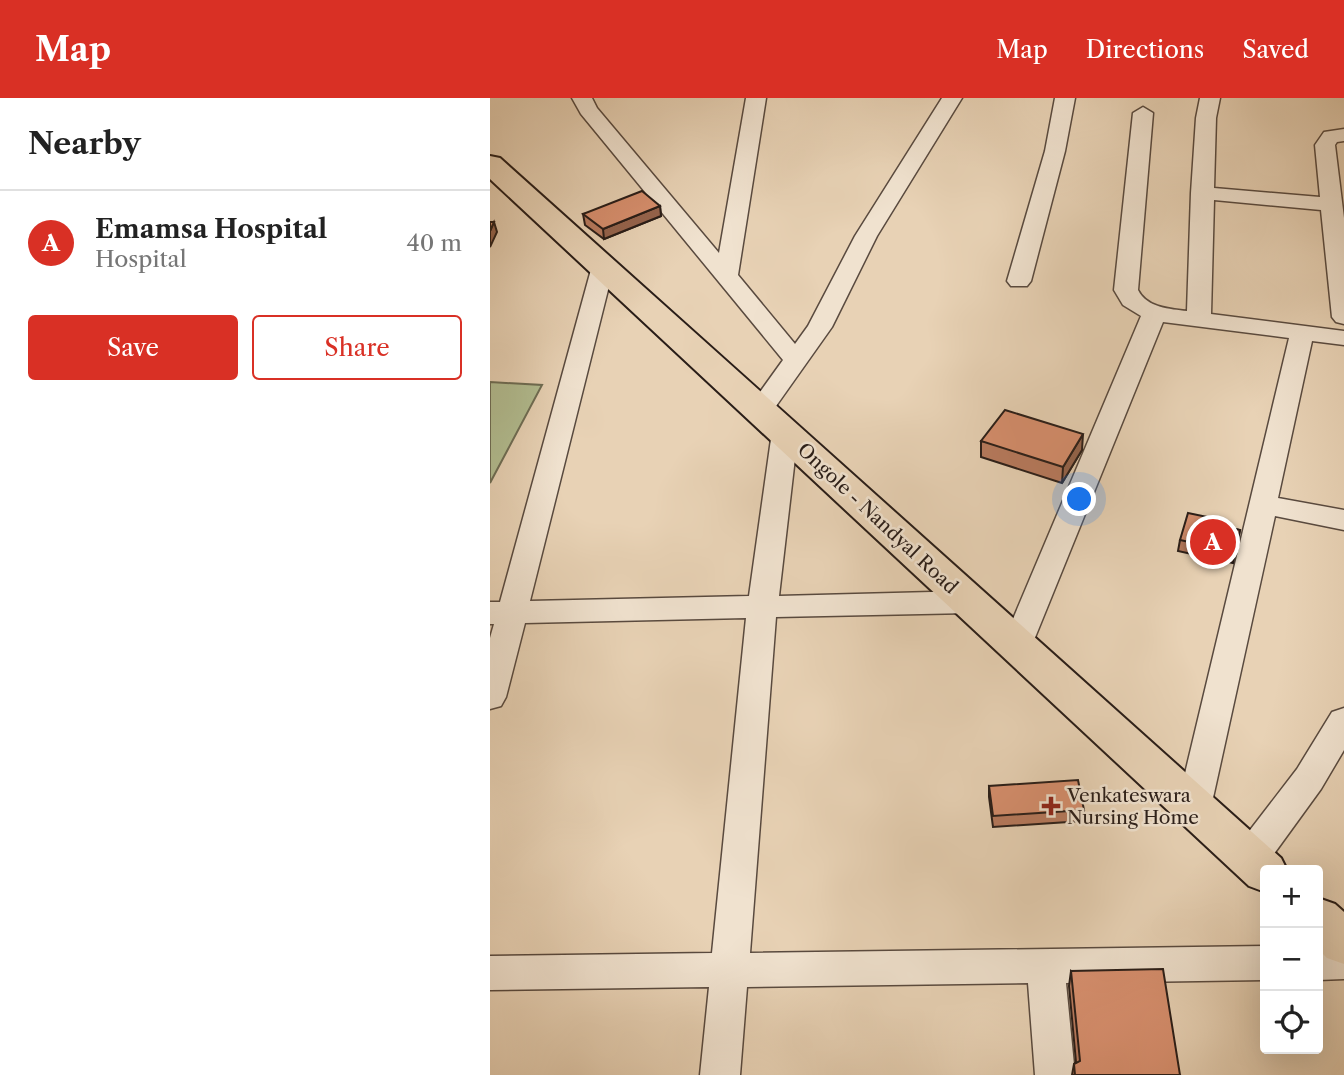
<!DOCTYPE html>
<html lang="en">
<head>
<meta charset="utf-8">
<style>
  body { margin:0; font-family:"Libre Caslon Text",serif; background:#f2f2f2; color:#222 }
  .controls { position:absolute; right:21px; bottom:21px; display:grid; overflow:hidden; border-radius:7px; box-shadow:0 7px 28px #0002 }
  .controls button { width:63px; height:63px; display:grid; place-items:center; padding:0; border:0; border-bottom:2px solid #e0e0e0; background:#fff; color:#222; font:35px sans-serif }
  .you { position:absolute; left:590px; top:402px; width:24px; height:24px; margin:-18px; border:5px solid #fff; border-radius:50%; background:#1a73e8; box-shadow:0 0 0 10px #1a73e833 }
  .badge { display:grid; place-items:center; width:46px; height:46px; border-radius:50%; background:#d93025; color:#fff; font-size:23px; font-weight:700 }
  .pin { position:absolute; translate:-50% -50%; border:4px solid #fff; box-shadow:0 2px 7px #0006 }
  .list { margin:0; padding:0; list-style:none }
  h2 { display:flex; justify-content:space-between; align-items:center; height:91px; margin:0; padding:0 28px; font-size:30px }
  h2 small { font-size:23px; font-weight:400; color:#767676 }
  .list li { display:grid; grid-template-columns:46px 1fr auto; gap:21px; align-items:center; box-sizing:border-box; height:105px; padding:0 28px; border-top:2px solid #e0e0e0 }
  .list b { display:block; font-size:26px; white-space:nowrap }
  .list p { margin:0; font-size:23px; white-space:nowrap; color:#767676 }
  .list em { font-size:23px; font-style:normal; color:#767676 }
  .actions { display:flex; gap:14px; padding:21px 28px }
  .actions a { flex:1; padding:16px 0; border:2px solid #d93025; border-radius:7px; text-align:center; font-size:24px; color:#d93025 }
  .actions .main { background:#d93025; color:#fff }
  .icon { flex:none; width:38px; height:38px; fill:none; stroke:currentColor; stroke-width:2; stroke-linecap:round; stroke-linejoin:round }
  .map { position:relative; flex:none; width:854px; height:977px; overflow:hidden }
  header { display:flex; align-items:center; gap:42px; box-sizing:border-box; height:98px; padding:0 35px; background:#d93025; color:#fff }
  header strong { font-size:33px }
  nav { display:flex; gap:38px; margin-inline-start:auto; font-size:24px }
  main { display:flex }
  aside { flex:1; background:#fff }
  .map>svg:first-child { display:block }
  .green { fill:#b2bd91; stroke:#6e6d54; stroke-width:2 }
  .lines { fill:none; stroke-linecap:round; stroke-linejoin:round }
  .minor-casing { stroke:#594a3f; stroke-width:3 }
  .major-casing { stroke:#291d18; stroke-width:4 }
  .minor { fill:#f0e2cf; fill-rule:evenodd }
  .major { fill:#e8d2b5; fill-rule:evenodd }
  .wall { fill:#b97b5f; stroke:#291d18; stroke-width:2 }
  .shaded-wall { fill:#96644d; stroke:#291d18; stroke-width:2 }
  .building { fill:#d78f6e; stroke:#291d18; stroke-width:2 }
  .poi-dot { fill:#8f2418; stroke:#f0e2cf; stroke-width:2.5 }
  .labels { text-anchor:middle; stroke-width:5; stroke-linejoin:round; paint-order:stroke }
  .street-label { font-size:19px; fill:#291d18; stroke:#f0e2cf }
  .poi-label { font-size:19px; fill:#291d18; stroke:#f0e2cf; text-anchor:start }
</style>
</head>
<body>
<header>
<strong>Map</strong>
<nav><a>Map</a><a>Directions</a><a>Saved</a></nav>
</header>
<main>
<aside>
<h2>Nearby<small></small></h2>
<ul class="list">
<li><span class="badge">A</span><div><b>Emamsa Hospital</b><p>Hospital</p></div><em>40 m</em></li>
</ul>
<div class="actions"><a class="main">Save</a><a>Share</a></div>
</aside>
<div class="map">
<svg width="854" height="977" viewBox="0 0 854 977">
  <rect width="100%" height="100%" fill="#e8d2b5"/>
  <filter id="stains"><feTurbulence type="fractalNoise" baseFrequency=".00286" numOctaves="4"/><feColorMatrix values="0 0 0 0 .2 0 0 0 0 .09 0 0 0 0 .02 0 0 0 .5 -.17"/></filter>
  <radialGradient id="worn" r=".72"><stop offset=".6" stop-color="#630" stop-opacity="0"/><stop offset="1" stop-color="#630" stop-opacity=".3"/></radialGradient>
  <path class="green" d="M0 284 52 287 0 385Z"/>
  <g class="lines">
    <defs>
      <path id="minor" d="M82 0H102L107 10 229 155 256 0H276L248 177 305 246 318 228 365 138 452 0H472L387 138 342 229 279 318 270 320 261 318 257 312 293 262 91 16Z
        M565 0H585L575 53 541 183 537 188H521L517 183 555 53Z
        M710 0H730L726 20 724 90 830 99 825 47 834 34 854 31V43L847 44 845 47 854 120V226L846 224 842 219 831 112 724 102 721 216 854 233V247L822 243 788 400 854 412V432L785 418 721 709 716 719 704 723 692 719 687 709 799 240 673 224 542 547 538 555 527 558 516 555 512 547 651 218 633 207 624 192 643 15 653 9 663 15 648 192C657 210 680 211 697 213L701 95 706 20Z
        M113 161 121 163 124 168 40 503 259 498 282 334 286 328 295 326 304 328 308 334 289 498 480 493 491 496 495 504 491 512 480 515 286 519 260 855 775 848V882L576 885 585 977H545L538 885 257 889 250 977H210L219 889 0 892V858L222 855 256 520 35 525 16 599 11 608 0 611V540L4 526H0V504H10L102 168 105 163Z
        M854 610V652L831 691 773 771 760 775 747 771 742 760 747 749 807 671 842 614Z
        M854 847V881L828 882V848Z"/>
      <path id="major" d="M0 58 10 60 791 760 797 772H775V794L759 788 0 81Z
        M828 800 845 806 854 814V866L837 860 828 851Z"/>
    </defs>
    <use href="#minor" class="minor-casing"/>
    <use href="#major" class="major-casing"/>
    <use href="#minor" class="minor"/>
    <use href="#major" class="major"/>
  </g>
  <path class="wall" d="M170 108 171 118 114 141 95 127 93 116Z
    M491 343 592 352 572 385 491 359Z
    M726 427 750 432 743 465 688 453 690 442Z
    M499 688 594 712 593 723 503 729 499 699Z
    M581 873 690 977H582L584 966 586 964 579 888Z"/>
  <path class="shaded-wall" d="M170 108 171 118 114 141 113 131Z
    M4 124 7 134 0 149V133Z
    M593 336 592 352 572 385 573 369Z"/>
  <path class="building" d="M152 93 170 108 113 131 93 116Z
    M0 124H4L0 133Z
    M515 312 593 336 573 369 491 343Z
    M698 415 727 421 726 427 750 432 745 454 690 442Z
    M588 682 594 712 503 718 499 688Z
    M673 871 690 977H585L584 966 590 963 581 873Z"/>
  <path class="poi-dot" d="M557.5 697.5h7v7h7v7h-7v7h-7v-7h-7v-7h7z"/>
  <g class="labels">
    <g class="street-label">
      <text transform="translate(388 420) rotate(43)" y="7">Ongole - Nandyal Road</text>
    </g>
    <g class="poi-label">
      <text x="577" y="704">Venkateswara<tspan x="577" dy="22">Nursing Home</tspan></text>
    </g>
  </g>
  <rect width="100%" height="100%" filter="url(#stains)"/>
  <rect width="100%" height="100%" fill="url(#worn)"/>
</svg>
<div class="controls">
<button>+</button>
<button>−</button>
<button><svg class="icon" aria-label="locate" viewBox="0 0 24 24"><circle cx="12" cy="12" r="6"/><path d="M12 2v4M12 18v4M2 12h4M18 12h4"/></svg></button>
</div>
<div class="you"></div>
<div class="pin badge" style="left:723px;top:444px">A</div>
</div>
</main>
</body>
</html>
